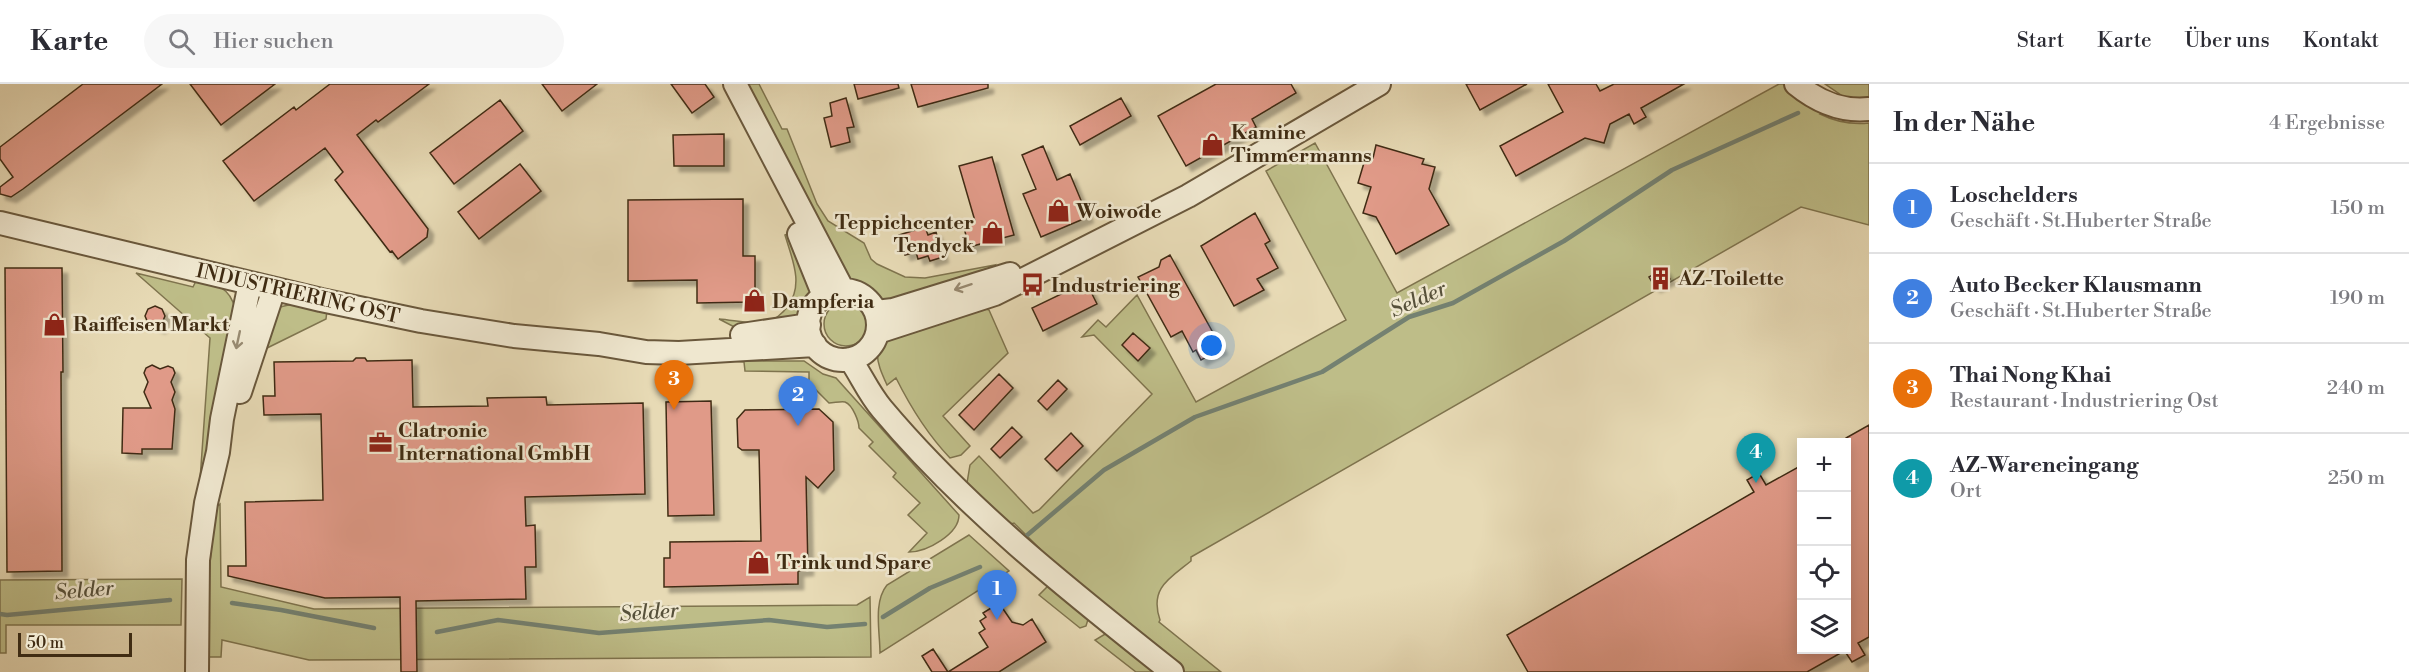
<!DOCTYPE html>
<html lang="de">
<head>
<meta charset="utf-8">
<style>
  body { margin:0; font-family:"Libre Bodoni",serif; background:#f7f7f7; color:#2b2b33 }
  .controls { position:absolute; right:18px; bottom:18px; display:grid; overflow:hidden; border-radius:0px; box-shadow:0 3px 15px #0003 }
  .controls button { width:54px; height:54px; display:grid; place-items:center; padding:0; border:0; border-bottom:2px solid #e1e1e2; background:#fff; color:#2b2b33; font:30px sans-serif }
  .scale { position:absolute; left:18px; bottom:15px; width:114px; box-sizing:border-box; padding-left:6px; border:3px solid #402c13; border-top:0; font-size:16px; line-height:21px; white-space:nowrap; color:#402c13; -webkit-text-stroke:4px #efe7cf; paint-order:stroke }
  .you { position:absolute; left:1212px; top:262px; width:21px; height:21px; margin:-15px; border:4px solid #fff; border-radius:50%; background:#1a73e8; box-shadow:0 0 0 9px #1a73e833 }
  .badge { display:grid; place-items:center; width:39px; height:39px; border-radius:50%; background:#1a73e8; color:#fff; font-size:20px; font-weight:700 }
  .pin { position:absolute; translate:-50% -50px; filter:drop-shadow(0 2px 3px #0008) }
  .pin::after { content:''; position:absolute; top:32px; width:21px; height:18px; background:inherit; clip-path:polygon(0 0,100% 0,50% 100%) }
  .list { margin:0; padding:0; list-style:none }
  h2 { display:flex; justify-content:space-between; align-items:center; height:78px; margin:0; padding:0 24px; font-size:26px }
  h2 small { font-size:20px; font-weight:400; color:#7c7c81 }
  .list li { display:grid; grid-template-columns:39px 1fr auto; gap:18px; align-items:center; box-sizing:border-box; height:90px; padding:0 24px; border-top:2px solid #e1e1e2 }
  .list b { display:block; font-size:22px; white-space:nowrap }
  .list p { margin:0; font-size:20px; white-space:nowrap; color:#7c7c81 }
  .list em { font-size:20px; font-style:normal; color:#7c7c81 }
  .icon { flex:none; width:33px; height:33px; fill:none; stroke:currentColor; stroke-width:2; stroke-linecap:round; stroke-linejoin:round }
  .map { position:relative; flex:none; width:1869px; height:588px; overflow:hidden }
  header { display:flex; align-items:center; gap:36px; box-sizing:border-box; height:84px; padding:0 30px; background:#fff; border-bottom:2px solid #e1e1e2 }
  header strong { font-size:28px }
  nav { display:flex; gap:33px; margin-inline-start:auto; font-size:21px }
  .search { width:420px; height:54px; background:#f7f7f7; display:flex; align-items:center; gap:15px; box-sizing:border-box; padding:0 21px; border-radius:33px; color:#7c7c81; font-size:22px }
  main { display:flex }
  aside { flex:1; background:#fff }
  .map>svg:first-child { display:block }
  .green { fill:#bebd88; stroke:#7f744e; stroke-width:1.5 }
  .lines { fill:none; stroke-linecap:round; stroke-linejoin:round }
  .stream { stroke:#748171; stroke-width:4.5 }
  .building { fill:#e09a88; stroke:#402c13; stroke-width:1.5; filter:url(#shadow) }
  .minor-casing { stroke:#6a583c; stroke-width:26 }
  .minor { stroke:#efe7cf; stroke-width:22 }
  .oneway { stroke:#988a71 }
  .labels { text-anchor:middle; stroke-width:5; stroke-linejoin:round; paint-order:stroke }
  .poi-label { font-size:20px; font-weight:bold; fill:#402c13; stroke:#efe7cf; text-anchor:start }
  .street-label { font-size:20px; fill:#402c13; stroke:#efe7cf }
  .water-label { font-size:21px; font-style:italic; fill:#56503a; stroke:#efe7cf }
</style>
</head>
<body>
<header>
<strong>Karte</strong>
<div class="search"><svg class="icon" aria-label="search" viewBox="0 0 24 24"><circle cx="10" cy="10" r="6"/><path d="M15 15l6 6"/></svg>Hier suchen</div>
<nav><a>Start</a><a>Karte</a><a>Über uns</a><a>Kontakt</a></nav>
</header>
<main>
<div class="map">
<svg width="1869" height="588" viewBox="0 0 1869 588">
  <defs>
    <filter id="shadow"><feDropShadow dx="5.5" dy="5.5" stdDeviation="1.5" flood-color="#0004"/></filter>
  </defs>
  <rect width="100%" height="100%" fill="#e7dab5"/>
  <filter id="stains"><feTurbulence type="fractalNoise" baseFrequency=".00333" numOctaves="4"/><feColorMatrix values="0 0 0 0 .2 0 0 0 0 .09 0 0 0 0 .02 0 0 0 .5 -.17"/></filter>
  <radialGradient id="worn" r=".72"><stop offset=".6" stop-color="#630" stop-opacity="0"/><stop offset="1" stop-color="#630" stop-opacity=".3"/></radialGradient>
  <path class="green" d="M743 0H759L782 45H787L817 120 828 137 864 159 871 175 877 180 905 193 925 194 995 181 985 191 883 217 863 204 849 200Z
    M1779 0H1785L1824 27 1820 30C1836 38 1851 41 1869 39V141L1801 123 1191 473V477C1170 494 1149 504 1160 536L1159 538 1221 588H1182L1036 468 1040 465 1014 439 1004 442 966 405 970 381 979 372 1033 429 1039 426 1152 310 1094 251 1082 253 1098 236 1106 243 1137 211 1196 318 1346 236 1266 87 1315 59 1397 209Z
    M1825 0H1869V16L1847 15Z
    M793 148 815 212 801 234 742 247 719 235C734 236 751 241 766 238 774 237 783 229 788 222 804 200 792 175 785 151Z
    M136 189 193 203 197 195C224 202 233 207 238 236L200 396 210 254Z
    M824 240a22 22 0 1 1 44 0a22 22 0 1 1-44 0Z
    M297 219 327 226 326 235 263 266 272 229 280 223Z
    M981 223 989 226 1008 269 943 332 970 362 961 371 950 374C927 350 911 324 896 294L887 301C876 277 869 260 898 247L900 253 912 246Z
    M732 277H804L823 290 836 294 959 431C959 450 927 468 909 468L927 449 908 431 920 419 893 393 896 389 869 362 873 358 859 344C859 338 853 321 845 318 841 317 834 319 829 319L809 299V288L745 287 744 278Z
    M220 420 221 503 314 525 857 521 870 513 871 573 309 576 222 556 221 573H209L208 500 215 424Z
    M969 451 1009 487 880 569C880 548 873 518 887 501Z
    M182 495 181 541H6V569H0V496Z
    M1049 501 1089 532 1086 542 1080 544 1039 511Z
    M1107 549 1161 588H1136L1095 556Z"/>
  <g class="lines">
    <path class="stream" d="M1025 453 1104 386 1195 333 1322 288 1409 233 1453 219 1564 157 1672 86 1798 29
      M232 519 281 526 374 544
      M0 530 7 531 170 516
      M883 533 930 504 980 483
      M437 548 498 536 599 549 769 536 827 543 865 540"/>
  </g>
  <path class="building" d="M83 0H162L23 105 11 113 0 110V103L13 93 0 75V63Z
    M190 0H275L221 41Z
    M330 0H429L378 38 376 36 357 51 428 145 427 153 398 175 392 167 390 168 335 96 343 88 325 64 254 117 223 77 294 23 296 26Z
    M542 0H597L562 27Z
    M671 0H705L714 13 692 29Z
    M854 0H898L899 4 858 15Z
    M911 0H988V4L918 23Z
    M1216 0H1291L1296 9 1252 35 1256 43 1186 82 1158 32Z
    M1466 0H1527L1480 26Z
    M1548 0H1596L1600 7 1614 0H1684L1641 24 1646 33 1634 40 1629 30 1610 40 1604 59 1585 54 1516 92 1500 62 1563 28Z
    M846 14 854 43 847 44 850 58 831 63 824 34 832 32 830 19Z
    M1121 14 1131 32 1080 61 1070 42Z
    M500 16 523 47 454 100 430 69Z
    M724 50V82H674L673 51Z
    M1376 61 1424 75 1422 80 1435 83 1429 105 1449 141 1396 170 1376 133 1363 129 1371 103 1358 99 1366 72 1373 74Z
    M1043 62 1057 96 1070 90 1088 133 1041 153 1023 110 1036 105 1022 71Z
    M992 73 1014 151 969 163 963 140 975 137 959 82Z
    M520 80 541 107 479 155 458 128Z
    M743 115V172H755V213L750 218 697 219V196L628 197V116Z
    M1255 129 1270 157 1265 160 1278 184 1257 195 1264 206 1234 222 1201 162Z
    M925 143 928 151 936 148 943 173 930 177 928 172 918 175 916 168 905 171 899 151Z
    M1170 171 1222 265 1201 276 1196 266 1193 268 1182 247 1171 253 1138 193 1159 183 1161 176Z
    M5 184H62L63 288H61L62 487 7 488Z
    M1664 184 1670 195 1655 203 1649 193Z
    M1086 198 1097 220 1043 247 1032 224Z
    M155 222 162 225 165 232 160 244 148 239 145 232 148 225Z
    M1133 249 1150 264 1138 277 1122 261Z
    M356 274H365L367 277 412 276 413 323 488 322 487 314 546 313 547 321 643 319 645 410 525 413 526 442 535 441 536 483H525L526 515 416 517 417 588H401L400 513 325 514 228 492V482H246L245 418 323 416 321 330 264 331 263 312H275L274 278 353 277Z
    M152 281 160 285 168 282 173 284 175 289 171 298 175 308 172 316 175 325 172 365H142V370L122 369 123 324H151L144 308 148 298 144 289 146 284Z
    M999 290 1013 304 974 346 959 331Z
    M1058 296 1067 305 1047 326 1038 317Z
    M711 317 714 431 668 432 666 318Z
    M819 325 833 338 834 386 818 404 806 393 808 486 798 487V500L664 503V474H670V458L761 457 759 366H742L738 363 737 335 745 326Z
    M1869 341V553L1858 559 1865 571 1852 578 1846 569V354Z
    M1012 343 1022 353 1000 374 991 365Z
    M1071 349 1083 362 1057 387 1045 375Z
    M1802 381V566H1846L1807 588H1528L1507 551 1754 408 1747 396 1759 389 1766 401Z
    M999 519 1012 538 1023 541 1032 535 1046 558 999 588H948L988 563 979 549 985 545 980 537 986 533 983 529Z
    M933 565 948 588H932L922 572Z"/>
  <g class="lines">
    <defs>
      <path id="minor" d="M735 0 843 206
        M1796 0C1818 18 1841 28 1869 25
        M0 139 321 216 421 237 514 252 599 260 646 268 679 269 815 261
        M799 150 824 212
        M808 241a35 35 0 1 1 70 0a35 35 0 1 1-70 0Z
        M876 228 893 226 1010 190
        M878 248 995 210 1188 112 1379 0
        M742 251 809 241
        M850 275C861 291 869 310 882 325 966 425 1070 507 1172 588
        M240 308 274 205
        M197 588 198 476 206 419 218 368 222 335 250 199"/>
    </defs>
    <use href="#minor" class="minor-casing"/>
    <use href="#minor" class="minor"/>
  </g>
  <defs><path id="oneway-shaft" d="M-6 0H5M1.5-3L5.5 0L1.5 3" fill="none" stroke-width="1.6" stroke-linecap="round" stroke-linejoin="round" transform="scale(1.5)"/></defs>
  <g class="oneway">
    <use href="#oneway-shaft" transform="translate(963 203) rotate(162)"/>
    <use href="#oneway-shaft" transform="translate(238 256) rotate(102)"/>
  </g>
  <defs>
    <symbol id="shop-bare" viewBox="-9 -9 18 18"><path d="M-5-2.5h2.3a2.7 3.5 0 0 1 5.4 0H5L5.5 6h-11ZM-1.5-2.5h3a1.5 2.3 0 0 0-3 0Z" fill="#8f2418" stroke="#efe7cf" stroke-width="2.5" paint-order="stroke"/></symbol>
    <symbol id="building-bare" viewBox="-9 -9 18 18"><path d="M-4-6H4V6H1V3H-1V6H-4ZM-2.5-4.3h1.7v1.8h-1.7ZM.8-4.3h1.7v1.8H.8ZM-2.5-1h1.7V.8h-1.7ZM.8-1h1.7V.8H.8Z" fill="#8f2418" stroke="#efe7cf" stroke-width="2.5" paint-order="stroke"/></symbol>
    <symbol id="bus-bare" viewBox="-9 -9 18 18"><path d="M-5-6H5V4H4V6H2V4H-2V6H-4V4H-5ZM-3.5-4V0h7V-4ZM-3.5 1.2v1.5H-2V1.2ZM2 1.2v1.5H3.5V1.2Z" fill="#8f2418" stroke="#efe7cf" stroke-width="2.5" paint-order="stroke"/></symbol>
    <symbol id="office-bare" viewBox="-9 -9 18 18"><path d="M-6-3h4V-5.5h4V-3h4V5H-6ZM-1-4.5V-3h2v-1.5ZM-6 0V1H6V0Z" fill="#8f2418" stroke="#efe7cf" stroke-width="2.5" paint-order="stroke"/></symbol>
  </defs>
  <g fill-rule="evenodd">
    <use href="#shop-bare" x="1196" y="44" width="33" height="33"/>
    <use href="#shop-bare" x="1042" y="110" width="33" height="33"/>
    <use href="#shop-bare" x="976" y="132" width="33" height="33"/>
    <use href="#building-bare" x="1644" y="178" width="33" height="33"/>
    <use href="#bus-bare" x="1016" y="184" width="33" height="33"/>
    <use href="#shop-bare" x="738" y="200" width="33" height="33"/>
    <use href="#shop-bare" x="38" y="224" width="33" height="33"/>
    <use href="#office-bare" x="364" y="342" width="33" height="33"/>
    <use href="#shop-bare" x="742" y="462" width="33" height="33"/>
  </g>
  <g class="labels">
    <g class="poi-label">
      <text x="1231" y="55">Kamine<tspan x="1231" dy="23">Timmermanns</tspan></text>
      <text x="1076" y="134">Woiwode</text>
      <text x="974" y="145" text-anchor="end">Teppichcenter<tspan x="974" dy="23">Tendyck</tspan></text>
      <text x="1678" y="201">AZ-Toilette</text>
      <text x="1051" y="208">Industriering</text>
      <text x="772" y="224">Dampferia</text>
      <text x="73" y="247">Raiffeisen Markt</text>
      <text x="398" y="353">Clatronic<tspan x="398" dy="23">International GmbH</tspan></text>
      <text x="777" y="485">Trink und Spare</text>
    </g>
    <g class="street-label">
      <text transform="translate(298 209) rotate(13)" y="7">INDUSTRIERING OST</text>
    </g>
    <g class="water-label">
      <text transform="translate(1418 215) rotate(-24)" y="7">Selder</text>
      <text transform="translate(84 506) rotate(-5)" y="7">Selder</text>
      <text transform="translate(649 528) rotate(-4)" y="7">Selder</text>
    </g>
  </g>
  <rect width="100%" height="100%" filter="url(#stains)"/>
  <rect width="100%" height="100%" fill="url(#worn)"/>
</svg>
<div class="controls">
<button>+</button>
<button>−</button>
<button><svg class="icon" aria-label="locate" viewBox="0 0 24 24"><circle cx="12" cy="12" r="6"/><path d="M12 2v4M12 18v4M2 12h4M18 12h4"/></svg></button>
<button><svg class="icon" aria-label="layers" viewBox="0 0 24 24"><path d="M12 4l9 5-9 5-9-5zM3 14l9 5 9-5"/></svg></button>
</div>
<div class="scale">50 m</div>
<div class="you"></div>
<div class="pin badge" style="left:997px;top:536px;background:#3f7fe0">1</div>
<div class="pin badge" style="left:798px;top:342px;background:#3f7fe0">2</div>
<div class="pin badge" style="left:674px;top:326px;background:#e8710a">3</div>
<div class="pin badge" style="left:1756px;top:399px;background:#0f9aa8">4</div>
</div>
<aside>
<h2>In der Nähe<small>4 Ergebnisse</small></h2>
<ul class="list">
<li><span class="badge" style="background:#3f7fe0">1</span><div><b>Loschelders</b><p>Geschäft · St.Huberter Straße</p></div><em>150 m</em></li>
<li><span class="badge" style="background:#3f7fe0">2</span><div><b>Auto Becker Klausmann</b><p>Geschäft · St.Huberter Straße</p></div><em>190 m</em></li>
<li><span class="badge" style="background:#e8710a">3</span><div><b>Thai Nong Khai</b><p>Restaurant · Industriering Ost</p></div><em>240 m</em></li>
<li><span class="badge" style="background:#0f9aa8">4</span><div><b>AZ-Wareneingang</b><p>Ort</p></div><em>250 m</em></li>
</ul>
</aside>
</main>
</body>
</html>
